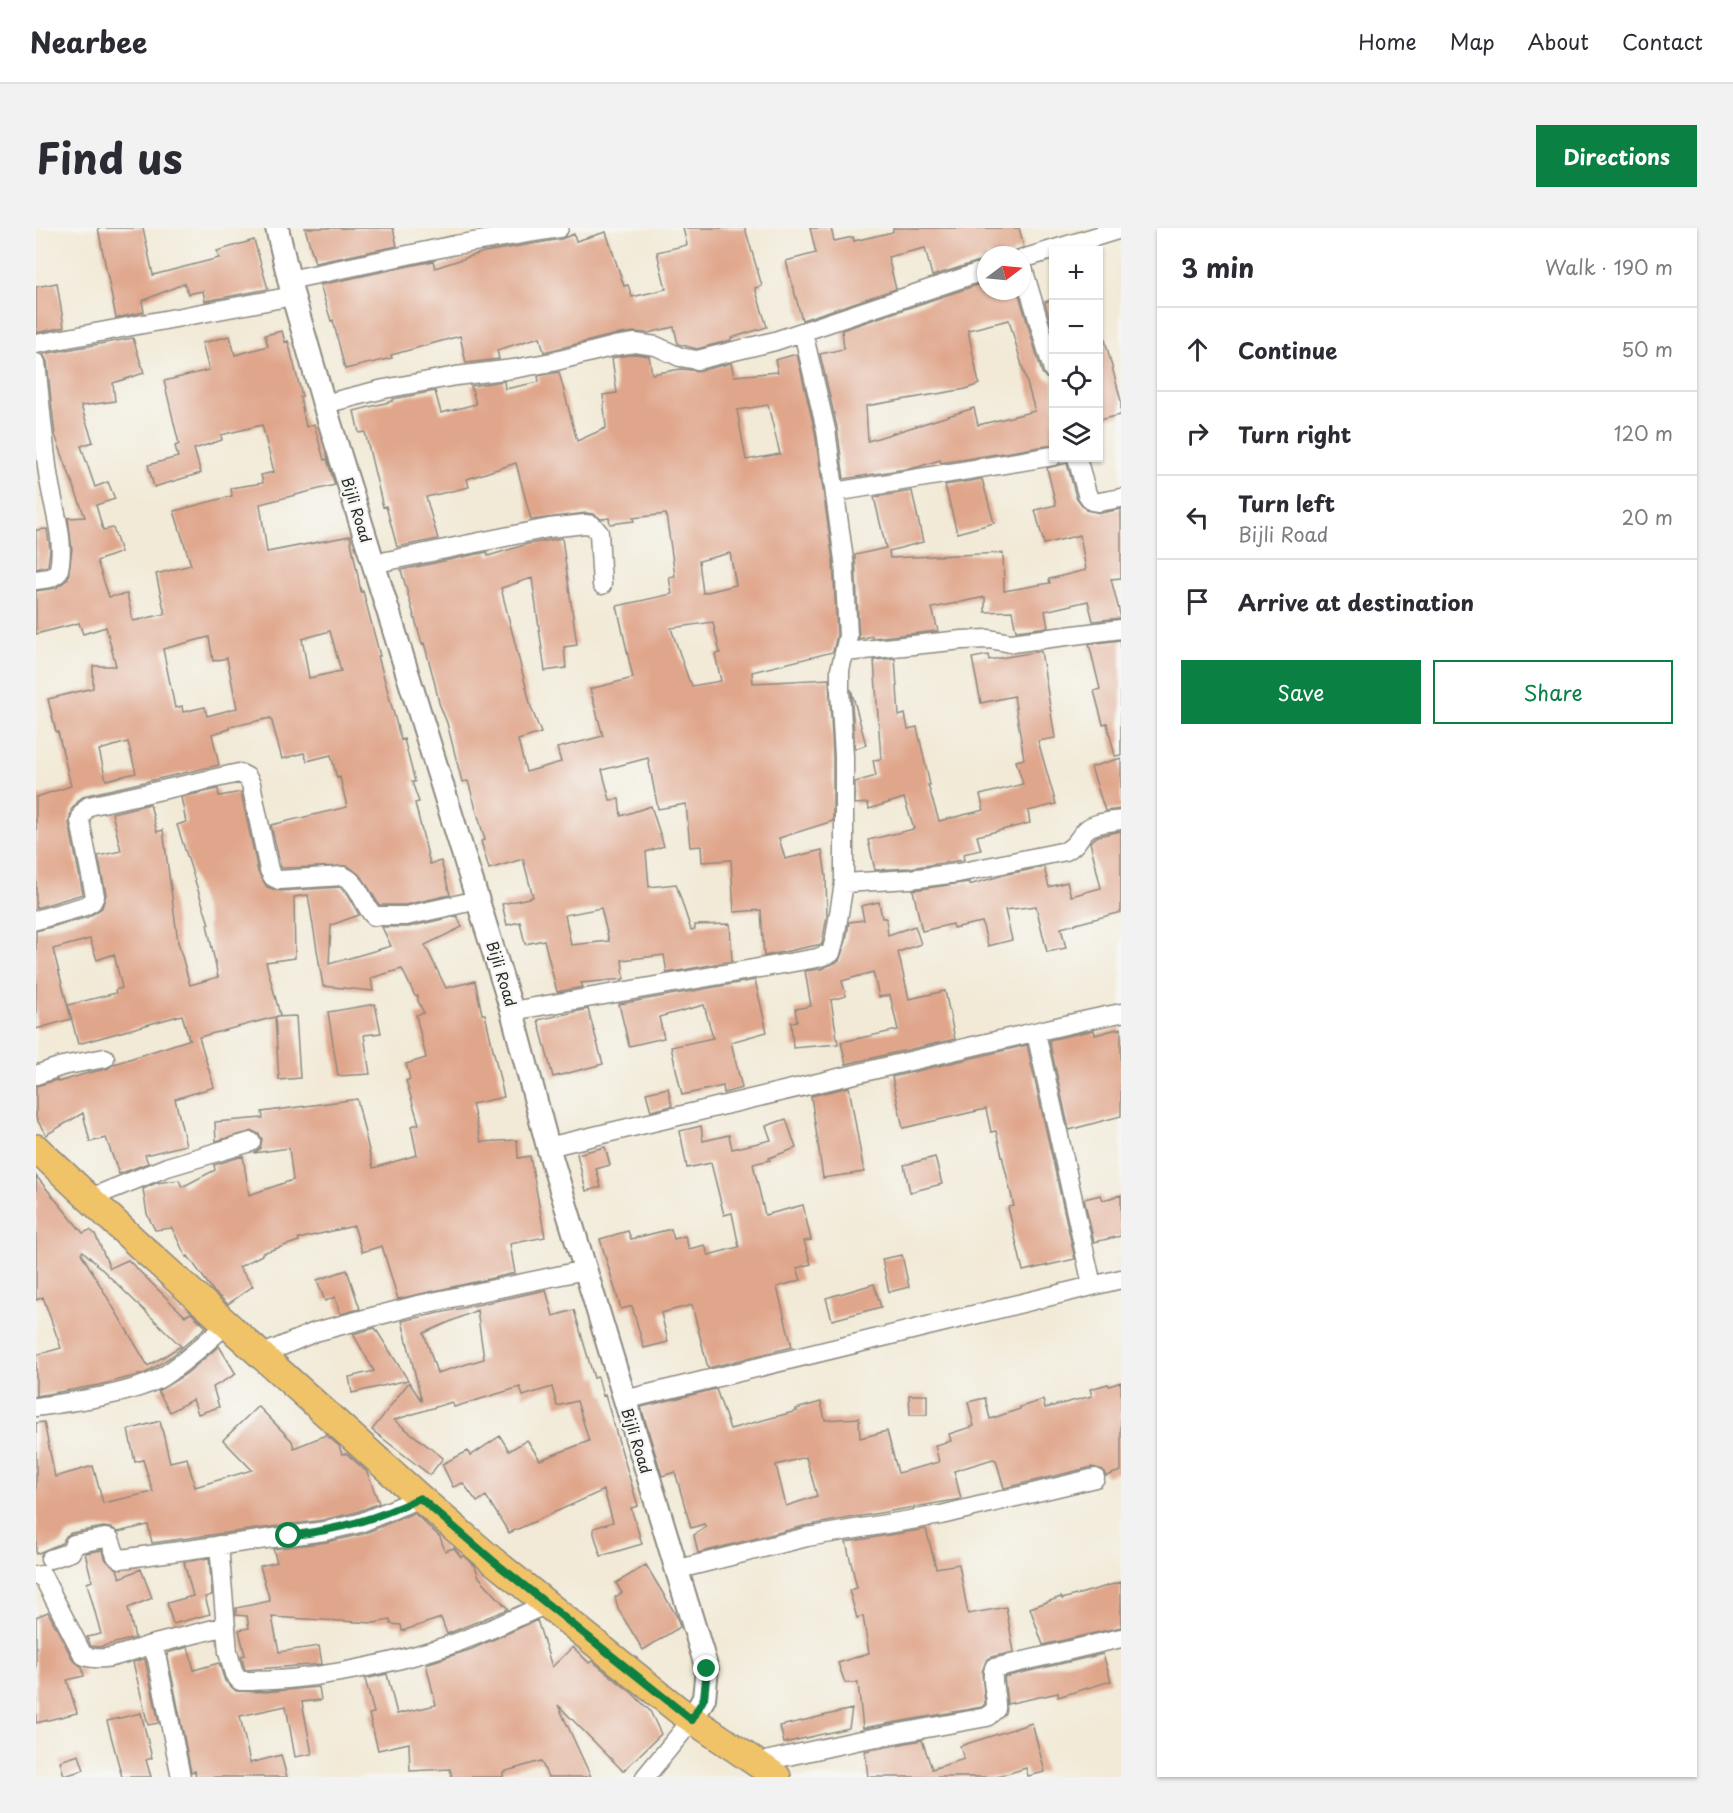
<!DOCTYPE html>
<html lang="en">
<head>
<meta charset="utf-8">
<style>
  body { margin:0; font-family:"Playpen Sans",sans-serif; background:#f2f2f3; color:#2b2b33 }
  .controls { position:absolute; right:18px; top:18px; display:grid; overflow:hidden; border-radius:0px; box-shadow:0 2px 4px #0004 }
  .controls button { width:54px; height:54px; display:grid; place-items:center; padding:0; border:0; border-bottom:2px solid #e1e1e2; background:#fff; color:#2b2b33; font:30px sans-serif }
  .compass { position:absolute; left:941px; top:18px; width:54px; height:54px; border-radius:50%; background:#fff; box-shadow:0 2px 4px #0004; rotate:74deg }
  .stop { position:absolute; width:18px; height:18px; margin:-14px; border:4px solid #0b8043; border-radius:50%; background:#fff }
  .stop.end { background:#0b8043; border-color:#fff; box-shadow:0 2px 6px #0008 }
  .list { margin:0; padding:0; list-style:none }
  h2 { display:flex; justify-content:space-between; align-items:center; height:78px; margin:0; padding:0 24px; font-size:26px }
  h2 small { font-size:20px; font-weight:400; color:#7c7c81 }
  .list li { display:grid; grid-template-columns:39px 1fr auto; gap:18px; align-items:center; box-sizing:border-box; height:84px; padding:0 24px; border-top:2px solid #e1e1e2 }
  .list b { display:block; font-size:22px; white-space:nowrap }
  .list p { margin:0; font-size:20px; white-space:nowrap; color:#7c7c81 }
  .list em { font-size:20px; font-style:normal; color:#7c7c81 }
  .actions { display:flex; gap:12px; padding:18px 24px }
  .actions a { flex:1; padding:14px 0; border:2px solid #0b8043; border-radius:0px; text-align:center; font-size:21px; color:#0b8043 }
  .actions .main { background:#0b8043; color:#fff }
  .icon { flex:none; width:33px; height:33px; fill:none; stroke:currentColor; stroke-width:2; stroke-linecap:round; stroke-linejoin:round }
  .map { position:relative; flex:none; width:1085px; height:1549px; overflow:hidden; border-radius:0px }
  header { display:flex; align-items:center; gap:36px; box-sizing:border-box; height:84px; padding:0 30px; background:#fff; border-bottom:2px solid #e1e1e2 }
  header strong { font-size:28px }
  nav { display:flex; gap:33px; margin-inline-start:auto; font-size:21px }
  .intro { display:flex; align-items:center; justify-content:space-between; box-sizing:border-box; height:144px; padding:0 36px }
  h1 { margin:0; font-size:42px }
  .button { padding:15px 27px; border-radius:0px; background:#0b8043; color:#fff; font-size:21px; font-weight:700 }
  main { display:flex; gap:36px; padding:0 36px }
  aside { flex:1; background:#fff; border-radius:0px; box-shadow:0 2px 4px #0004 }
  .map>svg:first-child { display:block }
  .building { fill:#e0a68b; fill-rule:evenodd }
  .lines { fill:none; stroke-linecap:round; stroke-linejoin:round }
  .minor-casing { stroke:#8e8a81; stroke-width:21 }
  .tertiary-casing { stroke:#8e8a81; stroke-width:26 }
  .primary-casing { stroke:#8e8a81; stroke-width:30 }
  .minor { stroke:#fff; stroke-width:18 }
  .tertiary { stroke:#fff; stroke-width:22 }
  .primary { stroke:#f1c369; stroke-width:27 }
  .route { stroke:#0b8043; stroke-width:8 }
  .labels { text-anchor:middle; stroke-width:4.5; stroke-linejoin:round; paint-order:stroke }
  .street-label { font-size:15px; fill:#2b2b2b; stroke:#f6f6f2 }
</style>
</head>
<body>
<header>
<strong>Nearbee</strong>
<nav><a>Home</a><a>Map</a><a>About</a><a>Contact</a></nav>
</header>
<div class="intro"><h1>Find us</h1><a class="button">Directions</a></div>
<main>
<div class="map">
<svg width="1085" height="1549" viewBox="0 0 1085 1549">
  <rect width="100%" height="100%" fill="#f6f6f2"/>
  <filter id="ink" filterUnits="userSpaceOnUse"><feTurbulence type="fractalNoise" baseFrequency=".0167" numOctaves="2"/><feDisplacementMap in="SourceGraphic" scale="12" xChannelSelector="R" yChannelSelector="G"/><feConvolveMatrix kernelMatrix="1 2 1 2 8 2 1 2 1" color-interpolation-filters="sRGB"/></filter>
  <filter id="wash" filterUnits="userSpaceOnUse"><feTurbulence type="fractalNoise" baseFrequency=".008" numOctaves="4" result="noise"/><feDisplacementMap in="SourceGraphic" scale="24" xChannelSelector="R" yChannelSelector="G"/><feGaussianBlur stdDeviation="1.35" result="paint"/><feColorMatrix in="noise" values="0 0 0 0 0 0 0 0 0 0 0 0 0 0 0 0 0 1.4 0 .05"/><feComposite in="paint" operator="in"/></filter>
  <g filter="url(#wash)">
    <rect width="100%" height="100%" fill="#f2ead7"/>
    <g id="blocks">
      <path class="building" d="M62 0H107L117 47 183 30 181 23 218 12 232 61 169 73 167 63 152 66 149 55 106 73 108 84 80 90Z
        M269 0H357L361 18 279 35Z
        M647 0H709L726 58 719 60 731 99 695 110V112L661 121 642 116 638 99 612 105 598 104 577 107 508 124 504 109 461 122 463 131 430 135 424 108 355 127 356 130 309 141 297 92 295 93 284 57 397 33 399 40 448 24 525 11 538 6 540 13 570 4 588 58 592 57 596 69 630 61 621 24 651 17Z
        M774 0H795L798 13 817 9 818 13 857 4V0H983L988 19 978 23 976 27H950V31L896 48 889 20 852 29 860 61 766 92 750 33 780 25Z
        M950 54V63H982L1006 145 1010 150 1017 153V217L905 235 904 232 882 239 808 251 801 199 784 126 808 121 806 102ZM973 92 999 183 942 197 938 180 832 213 830 178 930 161 943 156 932 102Z
        M21 55 28 99 0 105V59Z
        M1017 71V104L1009 74Z
        M246 103 249 114 252 113 266 168 264 169 270 199 278 196 288 232 291 231 299 257 224 276 231 324 314 308 325 364 327 363 344 428H342L365 512 368 511 379 554H376L383 574 379 575 394 636 405 633 414 667 369 677H343L326 649 312 638 245 640 235 597 311 579 304 549 301 550 295 527 271 533 268 525 246 531 235 490 193 499 194 501 176 506 183 537 51 567 45 570 35 582 33 595 47 666 0 680V569L35 558 22 504H20L12 471 57 460V438H80L70 399 47 406 43 395 0 406V363L20 360 32 351 36 321 32 290 49 289 19 207 11 134 7 126 97 110 108 145 77 155 79 173 45 178 57 214 45 218 59 259 72 254 79 271 60 277 67 302 77 300 85 324 61 333 73 369 91 366 97 393 129 386 120 346 155 337 138 283 196 268 195 260 227 255 225 247 238 244 226 197 185 207 186 212 158 221 165 245 118 259 112 237 142 229 139 218 143 216 128 153 173 142 166 115 194 108 199 127 232 118 229 107ZM294 403 305 443 273 450 266 411ZM173 409 177 433 191 430 201 480 171 488 169 479 147 484 146 478 139 480 127 421ZM92 514 100 545 70 552 63 522Z
        M1062 108H1068L1085 173V187L1062 192Z
        M599 126 613 128 616 146 645 141 664 143 695 135 698 148 742 144 739 132 761 126 779 204 797 333 801 407 797 424 716 444 717 455 793 451 797 528V593L743 610 749 631 786 622 790 648 791 688 786 716 728 728 725 682 698 684 695 632 666 634 665 618 654 619 650 576 622 581 612 530 566 542 574 572 583 571 585 588 615 578 628 618 610 624 613 659 640 656 655 702 659 701V697L694 696 696 733 631 745 628 727 586 732 588 751 545 755 547 759 521 764 508 712 489 716 484 694 471 697 466 676 497 669 487 631 453 641 445 613 449 612 432 553 426 554 411 495 403 475 398 452 388 415 386 416 365 342 451 324 452 328 492 316 526 310 541 417 528 419 530 440 509 443 496 350 465 360 495 479 505 505 482 512 490 544 525 534 521 520 567 508 554 461 597 450 581 378 636 366 633 349 639 348 630 286 597 290 598 293 574 296 573 290 565 291 558 286 550 285 495 292 480 235 431 251 433 259 390 269 402 311 361 319 350 278 347 279 329 204 323 205 318 183 357 173V171L399 163 405 185 440 176 435 158 468 153 469 161 503 154 502 148 523 144 541 213 570 200 567 167 581 165 576 130ZM732 177 744 226 710 232 701 182ZM694 325 700 357 667 365 663 333ZM677 394 684 425 679 426 685 453 656 458 654 453H653L635 400ZM565 680 573 713 535 717 529 687Z
        M1031 235 1040 269 1050 282 1065 285 1085 281V350L1075 351 1085 390 1057 393 1052 373 1009 383 1012 399 980 403 976 383 949 384V369L896 380 902 403 836 410V408L823 411 819 327 850 320 838 269 876 263 887 314 853 323 854 330 967 325 968 363 1014 355 1013 351 1050 342 1044 307 1008 316 999 282 1020 277 1011 240Z
        M946 251 958 295 921 305 909 257Z
        M11 301 14 321 12 338 0 341V302Z
        M1085 412V527L1079 528 1071 495 1067 496 1058 463 1064 461 1053 416Z
        M1005 423 1019 510 1002 513 1020 576 992 583 994 595 941 608 945 622 927 626 928 632 873 640 839 642 832 612 878 601 868 570 833 581 832 575 819 576V554L840 548 837 532 845 531 838 432 859 430 863 488 869 486 872 501 881 499 894 557H892L903 593 948 582 944 567 987 556 980 533 988 531 978 468 945 475 936 430 952 427 953 432Z
        M815 461 830 517 819 521 815 462Z
        M1085 530V581L1069 583 1055 539Z
        M182 561 183 568 205 564 222 644 231 659 244 663 304 659 312 667 323 687 295 697 293 736 355 718 346 699H372L421 688 426 699 389 717 410 760 439 753 446 786H449L468 869 436 876 445 914 481 912 482 930 494 928 509 1009 474 1016 479 1045 362 1071 346 1018 326 1024 318 998 262 1011 263 1013 226 1025V1027L203 1039 217 1058 192 1076 178 1064 152 1028 150 1029 136 1000 119 1002 111 986 107 961 120 955 143 952 146 959 179 942 178 937 207 928 213 967 257 952 253 920 218 925 224 921 226 911 223 906 217 903 180 913 179 894 227 890 226 884 321 871 337 940 381 927 375 898 383 896 370 853 374 851 370 836 390 830 380 787 388 785 382 773V768H379L366 741 335 750 337 763 287 758 272 667 258 669 259 730 230 734 244 787 239 789 260 788 264 850 243 852 239 789 163 809 178 859 139 871 150 917 109 927 112 935 83 946 70 910 54 914 47 885 10 907 0 890V858L21 852 22 854 52 845 71 841 78 836 155 811H153L146 787 42 816 32 777 80 765 79 762 86 760 78 726 61 732 54 711 17 721 35 791 0 801V703L52 689 66 680 70 666 62 628 85 623 76 585 114 576 121 604 127 602 142 714 154 757 182 749 171 696H173L141 597 150 594 145 569Z
        M1085 603V684L1025 700 1030 720 1011 724 1000 678 969 682 976 712 952 718 946 694 917 700V696L886 703 877 662 933 654V657L971 646 1008 639 1013 659 1031 654 1035 668 1065 660 1054 614 1062 608Z
        M843 674 846 690H850L852 707 879 698 885 716 862 724 873 771 909 763 919 811 810 836 805 814 862 802 854 767 843 769 837 744 806 753 810 768 795 772 802 816 757 820 755 794 761 793 759 781 775 778 769 743 785 741 803 733 810 713 813 694 828 692 825 678Z
        M719 752 731 804 695 814 706 860 688 865 687 858 646 867 635 819 677 810 668 777 623 789 628 810 593 818 583 776Z
        M339 776 345 805 328 807 334 846 302 848 292 784Z
        M552 781 567 836 517 849 502 792Z
        M1085 800V888L1033 902 1013 812 1058 802 1059 807Z
        M991 817 1039 1031 987 1043 972 979 978 978 960 903 955 904 950 881 867 900 856 849Z
        M813 859 828 944 787 950 775 868Z
        M632 860 636 878 615 883 610 865Z
        M750 891 760 920 733 930 734 932 717 936 729 987 767 977 775 1012 768 1013 775 1036 761 1040 765 1052 741 1059 756 1119 672 1140 656 1077 625 1085 632 1114 608 1120 596 1078 585 1081 564 1011 592 1003 595 1011 635 1001 638 1011 649 1008 653 1021 669 1017 672 1027 703 1019 696 985 688 987 675 935 651 940 644 903 665 898 667 913 693 907 696 921 735 912 730 898Z
        M569 919 574 937 560 941 565 959 550 963 541 926Z
        M899 929 906 956 874 964 868 937Z
        M0 948 47 1005 54 1002 59 1006 74 1040 92 1032 149 1088 155 1085 170 1099 136 1128 110 1145 63 1157 0 1168V1127L25 1120 7 1069 0 1072ZM47 1023 79 1054 145 1118 112 1138 45 1025Z
        M1065 967 1067 972 1085 967V1008L1058 1014 1048 971Z
        M866 1027 873 1059 853 1064 846 1031Z
        M311 1042 324 1081 304 1086 299 1069 289 1073 281 1052Z
        M838 1056 845 1079 796 1092 790 1070Z
        M510 1062 517 1088 538 1082 558 1150 562 1149 567 1168 569 1167 602 1278 595 1280 606 1316 565 1328 558 1306V1300L577 1294 568 1262 473 1305 450 1268 441 1274 427 1255 417 1259 406 1236 432 1223 434 1228 464 1208 473 1223 491 1212 504 1232 553 1213 541 1173 521 1178 516 1159 487 1168 484 1159 418 1179 416 1174 358 1192 407 1230 394 1247 336 1202 373 1154 386 1174 366 1093ZM441 1082 448 1131 401 1145 388 1105Z
        M339 1100 372 1152 316 1165 313 1149 338 1143 317 1106Z
        M183 1118 200 1146 177 1159 183 1179 162 1186 157 1171 134 1184 122 1163 150 1146Z
        M1085 1154V1243L1070 1248 1067 1242 1056 1239 968 1260 960 1232 957 1231 918 1243 925 1271 768 1298 662 1325 658 1307 670 1299 668 1296 655 1300 639 1244 626 1248 605 1179 680 1161 694 1201 761 1183 760 1181 785 1174 789 1192 823 1190 824 1210 851 1203 862 1245 903 1234 899 1217 915 1213 913 1206 938 1198 932 1174 949 1170 954 1191 984 1181V1179L1007 1172 1009 1180 1056 1168 1054 1161 1072 1156 1073 1158ZM770 1229 781 1268 750 1278 740 1237Z
        M873 1167H891V1187H874Z
        M222 1178 256 1213 258 1220 290 1207 303 1218 306 1226H311L331 1244 343 1275 321 1284 287 1292 116 1315 112 1297 82 1304 76 1300 67 1299 35 1305 30 1308 26 1315 0 1326V1195L8 1194 19 1249 57 1238 67 1275 117 1264 107 1232 99 1234 92 1202 124 1193 134 1234 151 1230 159 1259 216 1242 187 1212Z
        M378 1285 404 1309 409 1323 418 1320 425 1329 427 1328 439 1338 443 1349 472 1381 411 1406 405 1390 366 1403 365 1397 355 1396 354 1392 338 1395 236 1389 243 1424 283 1418 286 1436 209 1442 205 1428 209 1427 203 1402 213 1400 211 1388 200 1387V1380L234 1373 224 1338 241 1334 237 1321 291 1314 327 1306Z
        M890 1301 900 1340 923 1336 932 1386 970 1379 978 1424 955 1429 950 1433 946 1444 949 1476 946 1479 827 1500 822 1455H809L802 1435 833 1425 827 1388 821 1390 813 1362 821 1360 810 1314Z
        M66 1322 70 1332 81 1341 84 1350 105 1341 116 1370 92 1380 99 1410 63 1419 55 1418 51 1409 65 1406 51 1355 56 1353 49 1325Z
        M173 1330 176 1367 169 1369 174 1386 137 1396 131 1375 157 1368 148 1334Z
        M610 1337 640 1387 644 1399 607 1422 582 1381 579 1369 586 1365 580 1355Z
        M1085 1354V1399L1007 1417 994 1380 1025 1369 1026 1371Z
        M12 1384 37 1432 46 1439 48 1448 31 1452 41 1485 0 1495V1389Z
        M501 1392 516 1439 537 1419 553 1435 556 1433 596 1465 614 1483 625 1506 587 1543 522 1477 555 1549H512L505 1533 467 1544V1549H416L414 1541 374 1543 373 1515 342 1522 333 1486 338 1485 329 1451 351 1446 361 1486 400 1477 390 1436 436 1421Z
        M152 1419 158 1442 183 1435 189 1453 200 1463 229 1464 283 1459 285 1472 266 1474 276 1526 259 1529 250 1478 204 1488 214 1535 245 1527 251 1549H160L159 1543 155 1544 131 1425Z
        M1067 1426 1075 1453 1022 1469V1465L971 1476 968 1449Z
        M109 1431 123 1495 112 1497 97 1434Z
        M816 1481 813 1500 748 1515 744 1498Z
        M105 1485 116 1530 110 1532 115 1549H86L71 1493Z
        M996 1495 1009 1544 992 1548 990 1540 961 1549H832L829 1523 886 1512 896 1541 928 1531 924 1518Z
        M43 1527 48 1542 28 1548 24 1533Z"/>
    </g>
  </g>
  <g filter="url(#ink)">
    <use href="#blocks" fill-opacity="0" stroke="#8e8a81" stroke-width="1.5"/>
    <g class="lines">
      <defs>
        <path id="minor" d="M986 31 1085 1
          M986 37 1017 142
          M253 52 419 17 523 0
          M767 104 790 202 808 332 812 408 804 442V462L808 528V655L874 651 922 645 1030 623C1044 615 1041 610 1050 602 1058 594 1075 594 1085 592
          M0 116 257 68
          M0 135C4 172 7 209 12 245 16 277 31 313 22 345L14 350 0 352
          M288 176 348 161 420 148 477 141 516 134 579 118 599 115 620 118 644 129 661 132 739 113 950 42
          M1041 230 1051 266 1056 273 1063 274 1085 270
          M799 264 1017 228
          M336 336 513 300 549 296 556 297 563 305 566 357
          M809 424 926 412 953 411 975 415 1085 401
          M0 692 49 678 56 674 59 668 44 593 46 586 53 578 203 545 211 549 215 556 233 642 237 649 243 652 307 648C324 655 326 676 338 688H370L442 672
          M476 783 781 730 795 725 799 710 808 655
          M1000 805 1056 1057
          M0 847 26 838 69 830
          M512 919 946 816C993 806 1038 794 1085 785
          M54 970 131 939 215 914
          M225 1127 279 1104 382 1077 549 1042
          M588 1172 1085 1051
          M0 1179C33 1174 98 1166 126 1149 150 1134 170 1114 191 1096
          M183 1317 192 1424 198 1446 204 1453C267 1454 344 1439 404 1420 441 1409 476 1391 511 1376
          M14 1331 35 1324 38 1316 69 1310 74 1311 80 1328 85 1331 289 1303 324 1295 384 1270
          M639 1342 771 1309 905 1287 1059 1250
          M0 1348 6 1347 47 1427C66 1437 95 1422 115 1417L121 1431 145 1549
          M115 1417 190 1398
          M720 1535 820 1513 951 1489 960 1481C961 1467 954 1453 958 1440L1085 1410
          M609 1549 656 1492"/>
        <path id="tertiary" d="M241 0 257 68 288 176 476 783 512 919 671 1441 668 1470 656 1492"/>
        <path id="primary" d="M0 920 104 1018 384 1270 456 1332 641 1481 741 1549"/>
      </defs>
      <use href="#minor" class="minor-casing"/>
      <use href="#tertiary" class="tertiary-casing"/>
      <use href="#primary" class="primary-casing"/>
      <use href="#minor" class="minor"/>
      <use href="#tertiary" class="tertiary"/>
      <use href="#primary" class="primary"/>
    </g>
  </g>
  <g class="lines" filter="url(#ink)">
    <path class="route" d="M253 1308C304 1301 338 1292 384 1270L456 1332 656 1492 668 1470 671 1441"/>
  </g>
  <g class="labels">
    <g class="street-label">
      <text transform="translate(320 282) rotate(73)" y="5">Bijli Road</text>
      <text transform="translate(465 746) rotate(73)" y="5">Bijli Road</text>
      <text transform="translate(600 1213) rotate(73)" y="5">Bijli Road</text>
    </g>
  </g>
</svg>
<div class="controls">
<button>+</button>
<button>−</button>
<button><svg class="icon" aria-label="locate" viewBox="0 0 24 24"><circle cx="12" cy="12" r="6"/><path d="M12 2v4M12 18v4M2 12h4M18 12h4"/></svg></button>
<button><svg class="icon" aria-label="layers" viewBox="0 0 24 24"><path d="M12 4l9 5-9 5-9-5zM3 14l9 5 9-5"/></svg></button>
</div>
<svg class="compass" viewBox="-18 -18 36 36"><path d="M0-13l5 13h-10z" fill="#e53935"/><path d="M0 13l5-13h-10z" fill="#7c7c81"/></svg>
<div class="stop" style="left:253px;top:1308px"></div>
<div class="stop end" style="left:671px;top:1441px"></div>
</div>
<aside>
<h2>3 min<small>Walk · 190 m</small></h2>
<ul class="list">
<li><svg class="icon" aria-label="ahead" viewBox="0 0 24 24"><path d="M12 20V5M6 11l6-6 6 6"/></svg><div><b>Continue</b></div><em>50 m</em></li>
<li><svg class="icon" aria-label="right" viewBox="0 0 24 24"><path d="M7 20v-9h11M14 6l5 5-5 5"/></svg><div><b>Turn right</b></div><em>120 m</em></li>
<li><svg class="icon" aria-label="left" viewBox="0 0 24 24"><path d="M17 20v-9H6M10 6l-5 5 5 5"/></svg><div><b>Turn left</b><p>Bijli Road</p></div><em>20 m</em></li>
<li><svg class="icon" aria-label="arrive" viewBox="0 0 24 24"><path d="M6 21V4h12l-3 4 3 4H6"/></svg><div><b>Arrive at destination</b></div></li>
</ul>
<div class="actions"><a class="main">Save</a><a>Share</a></div>
</aside>
</main>
</body>
</html>
